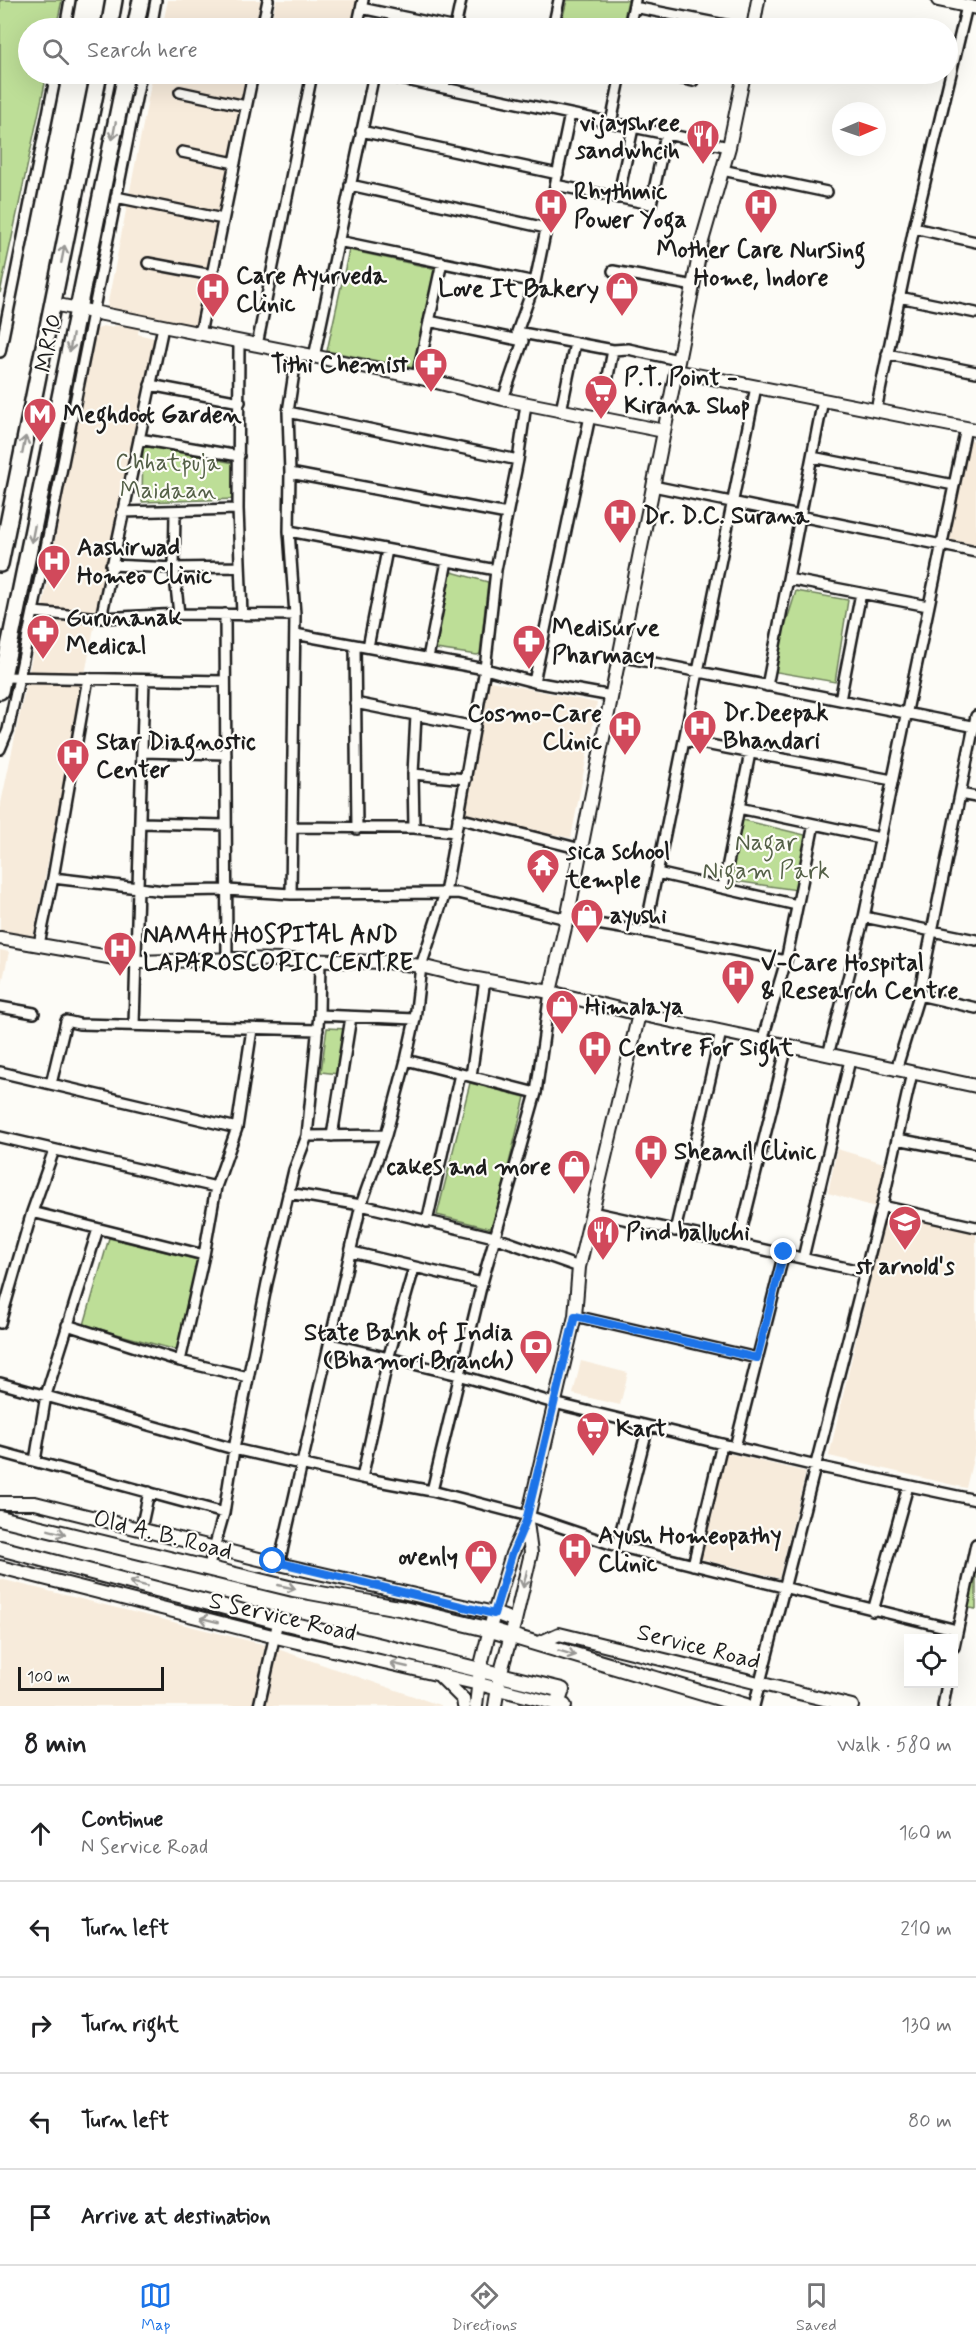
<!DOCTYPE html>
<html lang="en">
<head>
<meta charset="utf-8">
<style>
  body { margin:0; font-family:Mynerve,sans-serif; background:#f2f2f2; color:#202124 }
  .controls { position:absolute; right:18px; bottom:18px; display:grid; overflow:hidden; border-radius:0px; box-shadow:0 6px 24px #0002 }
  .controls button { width:54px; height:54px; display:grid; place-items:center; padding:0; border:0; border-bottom:2px solid #e0e0e0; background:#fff; color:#202124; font:30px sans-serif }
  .compass { position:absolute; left:832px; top:102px; width:54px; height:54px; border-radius:50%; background:#fff; box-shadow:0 6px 24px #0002; rotate:88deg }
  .scale { position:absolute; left:18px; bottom:15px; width:146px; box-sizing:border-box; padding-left:6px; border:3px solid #1c1c1c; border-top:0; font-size:16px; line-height:21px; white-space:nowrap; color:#1c1c1c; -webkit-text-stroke:4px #fdfcf7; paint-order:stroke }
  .stop { position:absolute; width:18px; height:18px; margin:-14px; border:4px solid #1a73e8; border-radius:50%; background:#fff }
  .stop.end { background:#1a73e8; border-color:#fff; box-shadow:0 2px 6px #0008 }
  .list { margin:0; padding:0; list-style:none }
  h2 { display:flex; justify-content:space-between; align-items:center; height:78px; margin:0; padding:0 24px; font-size:26px }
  h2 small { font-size:20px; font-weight:400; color:#757577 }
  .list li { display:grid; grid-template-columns:39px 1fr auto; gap:18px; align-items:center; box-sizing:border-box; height:96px; padding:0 24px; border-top:2px solid #e0e0e0 }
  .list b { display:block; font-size:22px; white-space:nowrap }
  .list p { margin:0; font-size:20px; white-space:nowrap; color:#757577 }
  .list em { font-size:20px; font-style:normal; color:#757577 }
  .icon { flex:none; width:33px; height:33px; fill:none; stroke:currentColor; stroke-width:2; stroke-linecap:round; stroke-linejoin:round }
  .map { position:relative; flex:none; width:976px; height:1706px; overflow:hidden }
  .search { position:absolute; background:#fff; box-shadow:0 6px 24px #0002; left:18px; right:18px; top:18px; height:66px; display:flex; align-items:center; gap:15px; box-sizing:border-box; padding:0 21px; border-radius:33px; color:#757577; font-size:22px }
  .sheet { height:558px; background:#fff }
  nav { display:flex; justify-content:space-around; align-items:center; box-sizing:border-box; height:84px; border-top:2px solid #e0e0e0; background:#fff; font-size:16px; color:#757577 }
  nav a { display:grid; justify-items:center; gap:3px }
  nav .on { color:#1a73e8 }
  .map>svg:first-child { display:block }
  .built { fill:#f7ebdb }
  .green { fill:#bdde97; stroke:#6c7d5a; stroke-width:1.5 }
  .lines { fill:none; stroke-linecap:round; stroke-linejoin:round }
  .minor-casing { stroke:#1c1c1c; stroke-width:14 }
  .tertiary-casing { stroke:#1c1c1c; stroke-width:16 }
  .secondary-casing { stroke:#1c1c1c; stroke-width:18 }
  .primary-casing { stroke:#1c1c1c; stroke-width:20 }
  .minor { stroke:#fdfcf7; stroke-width:9 }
  .tertiary { stroke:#fdfcf7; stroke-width:12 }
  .secondary { stroke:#fdfcf7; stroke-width:14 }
  .primary { stroke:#fdfcf7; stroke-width:15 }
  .oneway { stroke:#989794 }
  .route { stroke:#1a73e8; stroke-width:8 }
  .labels { text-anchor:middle; stroke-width:4.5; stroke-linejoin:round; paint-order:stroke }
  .poi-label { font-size:24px; font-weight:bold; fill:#1c1c1c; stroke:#fdfcf7; text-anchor:start }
  .street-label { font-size:24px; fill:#1c1c1c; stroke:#fdfcf7 }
  .park-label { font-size:24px; fill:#546047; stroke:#fdfcf7 }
</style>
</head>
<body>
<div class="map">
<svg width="976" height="1706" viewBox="0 0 976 1706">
  <rect width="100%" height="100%" fill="#fdfcf7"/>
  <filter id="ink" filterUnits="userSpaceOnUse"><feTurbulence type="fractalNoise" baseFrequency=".0167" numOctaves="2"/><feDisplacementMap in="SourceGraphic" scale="12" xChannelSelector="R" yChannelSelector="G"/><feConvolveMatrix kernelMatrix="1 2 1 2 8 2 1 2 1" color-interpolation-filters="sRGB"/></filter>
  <g filter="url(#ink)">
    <path class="built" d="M168 0H263L257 28H162Z
      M276 0H357L351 28H270Z
      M153 74H248L198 329 106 312Z
      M140 322 138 334 158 339 95 623 33 939 0 934V808L49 576 90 330 101 328 102 326 108 327Z
      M961 438 976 441V546L940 538Z
      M486 680 597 703 571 838 462 816Z
      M0 950 9 952 0 993Z
      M837 1149 887 1164 875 1207 828 1193Z
      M886 1211 976 1232V1446L966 1488 829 1456Z
      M581 1361 628 1373 620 1405 573 1394Z
      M723 1452 806 1472 779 1578 697 1558Z
      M0 1579 266 1645 442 1706H0Z"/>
    <path class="green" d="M0 0H62L56 28H28V74H47L0 293Z
      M567 0H628L622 28H560Z
      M349 250 441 270 419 369 327 351Z
      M143 446 234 463 237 499 142 502Z
      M448 571 488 582 480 654 477 655 436 649Z
      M796 591 848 600 835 682 771 671Z
      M743 820 809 836 797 890 727 880Z
      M327 1028 346 1029 339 1074 321 1072Z
      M470 1083 525 1097 493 1229 437 1215Z
      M109 1238 198 1260 180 1351 84 1325Z
      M976 1545V1609L957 1606Z"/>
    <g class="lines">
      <defs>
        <path id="minor" d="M634 7 741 28
          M361 8 456 28
          M65 28 70 0
          M151 28 156 0
          M262 28 268 0
          M357 28 363 0
          M455 28 461 0
          M553 28 559 0
          M629 28 635 0
          M377 74 729 147
          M660 74 693 81
          M444 88 446 74
          M180 92 246 106
          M611 123 621 74
          M361 131 558 174
          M182 152 235 163
          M722 170 827 192
          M350 185 546 228
          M555 185 651 204 666 134
          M116 197 223 219
          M618 198 633 128
          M914 228 976 242
          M338 241 535 282
          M148 263 212 275
          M613 271 694 286
          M899 297 976 313
          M429 321 523 341
          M517 332 613 350 600 419
          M200 334 253 74
          M239 343 238 509 242 615
          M257 345 312 74
          M613 350 628 349 678 360
          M0 352 56 74
          M887 354 976 372
          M314 357 374 74
          M417 377 442 262
          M150 385 240 402
          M503 399 523 341 517 332 535 282 570 114
          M876 410 914 228 967 6
          M561 411 575 343
          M288 412 518 460
          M139 439 239 456
          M812 457 954 485
          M290 473 507 514
          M653 486 976 552
          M122 512 238 509
          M175 512 174 568 179 614
          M289 531 496 570
          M111 565 174 568 240 567
          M788 579 928 606
          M33 612 101 618 179 614 295 615
          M225 614 227 959
          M101 618 163 327
          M295 634 485 669 534 682 612 696
          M355 645 357 829
          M368 647 387 550
          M619 656 976 727
          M428 658 447 561
          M3 677 225 681
          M534 682 590 416
          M767 686 823 400
          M840 700 861 593
          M355 703 475 727
          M684 740 892 780
          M0 749 8 730 33 612 141 74
          M142 752 226 754
          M413 774 466 779
          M960 794 976 797
          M739 808 880 838
          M458 818 581 849
          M140 823 226 825
          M293 827 414 828 456 832
          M414 828 413 774 416 715
          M657 873 797 905
          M53 878 164 891 227 890 291 894 458 893 567 919 645 932 786 961
          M723 888 750 753
          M291 894 295 615 289 531 290 473 288 412 297 353
          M864 917 976 940
          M645 932 756 387
          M39 944 53 878 88 678
          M919 995 976 1008
          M0 1007 34 1013
          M319 1015 415 1019
          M134 1025 144 680
          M762 1041 786 961 814 824
          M828 1055 864 917 966 428
          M406 1060 536 1093
          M896 1070 919 995 976 716
          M0 1072 237 1128
          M471 1076 485 980
          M51 1084 66 1021 79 1024 318 1030
          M307 1136 386 1135
          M332 1136 351 1017
          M0 1137 216 1187
          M897 1139 976 1154
          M288 1193 361 1205 494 1237 579 1267
          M882 1206 976 1227
          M32 1212 204 1255
          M592 1212 865 1272
          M427 1222 460 1074
          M675 1231 721 1032
          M738 1245 787 1046
          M352 1252 482 1283
          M803 1258 850 1060
          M575 1316 757 1358
          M0 1323 32 1212 54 1150
          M67 1325 180 1361 248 1377
          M331 1344 459 1375 554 1403 722 1444 816 1466 976 1500
          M180 1361 204 1255 216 1187 237 1128 252 1029
          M0 1383 234 1449 362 1478 432 1491 528 1516 617 1546 957 1630
          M735 1447 784 1253
          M0 1452 224 1513
          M35 1461 46 1395 98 1229
          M362 1478 388 1359 414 1268
          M432 1491 482 1283 536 1093 550 992
          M141 1529 149 1492
          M617 1546 648 1426
          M279 1564 361 1205 386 1135 406 1060 415 1019 421 966 445 893 485 669 496 570 518 460 526 404
          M693 1565 722 1444
          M208 1569 224 1513 234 1449 267 1283 294 1170 307 1136 319 1015 320 961
          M873 1611 908 1486
          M954 1647 976 1544
          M259 1706 278 1621
          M754 1706 882 1206 912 1073
          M943 1706 947 1684"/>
        <path id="tertiary" d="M938 0 976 8
          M753 28 758 0
          M53 304 417 377 503 399 664 431
          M676 371 976 430
          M0 938 137 962 236 959 387 962 421 966 466 977 550 992 639 1014 976 1086
          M550 992 567 919 702 241 729 147 744 74
          M0 1503H35L279 1564 494 1613 515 1621
          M0 1567 276 1637 479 1684 557 1704
          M537 1644 559 1634 852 1706
          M439 1675 463 1699 464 1706
          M476 1706 480 1669 494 1613 512 1554 527 1521 575 1316 579 1267 639 1014
          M495 1706 500 1675 515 1621 531 1553 527 1522"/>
        <path id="secondary" d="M0 1518 293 1589 404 1609 491 1630 746 1706
          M0 1548 278 1621 562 1690 557 1704 564 1706"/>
        <path id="primary" d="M109 28 114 0
          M135 28 141 0
          M0 564 99 74
          M0 691 126 74"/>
      </defs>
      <use href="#minor" class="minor-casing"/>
      <use href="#tertiary" class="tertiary-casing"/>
      <use href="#secondary" class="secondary-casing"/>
      <use href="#primary" class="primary-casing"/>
      <use href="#minor" class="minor"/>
      <use href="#tertiary" class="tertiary"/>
      <use href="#secondary" class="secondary"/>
      <use href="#primary" class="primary"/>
    </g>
    <defs><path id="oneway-shaft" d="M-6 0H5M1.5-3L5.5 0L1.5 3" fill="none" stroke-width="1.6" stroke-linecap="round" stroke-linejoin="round" transform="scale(1.5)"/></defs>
    <g class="oneway">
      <use href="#oneway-shaft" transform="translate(114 131) rotate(101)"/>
      <use href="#oneway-shaft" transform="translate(63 254) rotate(-79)"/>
      <use href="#oneway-shaft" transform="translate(71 343) rotate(101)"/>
      <use href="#oneway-shaft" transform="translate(24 445) rotate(-79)"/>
      <use href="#oneway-shaft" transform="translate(33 534) rotate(101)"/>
      <use href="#oneway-shaft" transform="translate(57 1532) rotate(14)"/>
      <use href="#oneway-shaft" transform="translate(525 1579) rotate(103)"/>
      <use href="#oneway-shaft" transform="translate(138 1584) rotate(-166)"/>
      <use href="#oneway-shaft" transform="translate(287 1587) rotate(13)"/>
      <use href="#oneway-shaft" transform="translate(209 1620) rotate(-166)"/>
      <use href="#oneway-shaft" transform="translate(567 1653) rotate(17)"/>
      <use href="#oneway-shaft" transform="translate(399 1665) rotate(-167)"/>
    </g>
  </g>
  <g class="lines" filter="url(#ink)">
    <path class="route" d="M273 1561 494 1614 512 1554 526 1521 575 1316 757 1358 784 1252"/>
  </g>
  <defs>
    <symbol id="restaurant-pin" viewBox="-11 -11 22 30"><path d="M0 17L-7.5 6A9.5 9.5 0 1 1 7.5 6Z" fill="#d1495b" stroke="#fdfcf7"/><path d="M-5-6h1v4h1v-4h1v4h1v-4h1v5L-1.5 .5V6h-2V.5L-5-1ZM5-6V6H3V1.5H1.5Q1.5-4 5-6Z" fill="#fff"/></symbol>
    <symbol id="hospital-pin" viewBox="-11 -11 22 30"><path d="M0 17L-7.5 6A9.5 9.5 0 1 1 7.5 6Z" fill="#d1495b" stroke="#fdfcf7"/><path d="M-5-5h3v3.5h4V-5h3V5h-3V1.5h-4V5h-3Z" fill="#fff"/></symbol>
    <symbol id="shop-pin" viewBox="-11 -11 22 30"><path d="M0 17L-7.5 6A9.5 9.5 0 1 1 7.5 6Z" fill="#d1495b" stroke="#fdfcf7"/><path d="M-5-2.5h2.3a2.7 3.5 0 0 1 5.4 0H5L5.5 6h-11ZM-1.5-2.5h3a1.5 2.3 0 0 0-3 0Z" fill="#fff"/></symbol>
    <symbol id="pharmacy-pin" viewBox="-11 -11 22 30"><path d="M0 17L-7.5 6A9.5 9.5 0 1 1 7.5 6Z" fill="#d1495b" stroke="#fdfcf7"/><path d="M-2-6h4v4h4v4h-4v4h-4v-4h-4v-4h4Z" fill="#fff"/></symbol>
    <symbol id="supermarket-pin" viewBox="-11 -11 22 30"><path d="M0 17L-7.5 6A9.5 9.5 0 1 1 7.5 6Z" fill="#d1495b" stroke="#fdfcf7"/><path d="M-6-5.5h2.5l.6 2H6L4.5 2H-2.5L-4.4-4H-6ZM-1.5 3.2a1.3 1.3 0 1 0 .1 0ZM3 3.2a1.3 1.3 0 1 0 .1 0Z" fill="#fff"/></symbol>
    <symbol id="metro-pin" viewBox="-11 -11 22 30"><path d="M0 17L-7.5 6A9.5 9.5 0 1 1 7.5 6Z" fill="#d1495b" stroke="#fdfcf7"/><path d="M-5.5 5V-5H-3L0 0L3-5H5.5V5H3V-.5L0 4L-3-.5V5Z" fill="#fff"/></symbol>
    <symbol id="temple-pin" viewBox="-11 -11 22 30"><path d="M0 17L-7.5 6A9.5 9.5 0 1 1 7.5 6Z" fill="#d1495b" stroke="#fdfcf7"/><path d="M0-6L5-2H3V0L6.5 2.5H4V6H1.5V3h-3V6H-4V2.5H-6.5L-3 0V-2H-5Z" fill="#fff"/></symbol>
    <symbol id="school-pin" viewBox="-11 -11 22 30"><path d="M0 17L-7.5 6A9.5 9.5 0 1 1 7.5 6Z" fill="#d1495b" stroke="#fdfcf7"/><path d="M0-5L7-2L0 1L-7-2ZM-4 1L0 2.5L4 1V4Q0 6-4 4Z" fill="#fff"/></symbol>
    <symbol id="bank-pin" viewBox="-11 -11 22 30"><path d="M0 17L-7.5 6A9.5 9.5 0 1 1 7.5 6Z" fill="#d1495b" stroke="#fdfcf7"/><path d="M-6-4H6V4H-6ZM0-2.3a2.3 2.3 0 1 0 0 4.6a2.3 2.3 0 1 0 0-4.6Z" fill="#fff"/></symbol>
  </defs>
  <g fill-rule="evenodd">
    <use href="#restaurant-pin" x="684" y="117" width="38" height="52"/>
    <use href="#hospital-pin" x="532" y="186" width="38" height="52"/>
    <use href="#hospital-pin" x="742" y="186" width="38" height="52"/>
    <use href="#shop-pin" x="603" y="269" width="38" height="52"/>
    <use href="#hospital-pin" x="194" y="270" width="38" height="52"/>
    <use href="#pharmacy-pin" x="412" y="345" width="38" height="52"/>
    <use href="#supermarket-pin" x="582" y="372" width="38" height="52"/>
    <use href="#metro-pin" x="21" y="395" width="38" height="52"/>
    <use href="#hospital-pin" x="601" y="496" width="38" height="52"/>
    <use href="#hospital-pin" x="35" y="542" width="38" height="52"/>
    <use href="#pharmacy-pin" x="24" y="612" width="38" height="52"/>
    <use href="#pharmacy-pin" x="510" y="622" width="38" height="52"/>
    <use href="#hospital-pin" x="681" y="707" width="38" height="52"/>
    <use href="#hospital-pin" x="606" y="708" width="38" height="52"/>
    <use href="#hospital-pin" x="54" y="736" width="38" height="52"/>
    <use href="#temple-pin" x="524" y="846" width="38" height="52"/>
    <use href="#shop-pin" x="568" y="896" width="38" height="52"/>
    <use href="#hospital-pin" x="101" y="929" width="38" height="52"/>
    <use href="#hospital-pin" x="719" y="957" width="38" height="52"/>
    <use href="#shop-pin" x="543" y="987" width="38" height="52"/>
    <use href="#hospital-pin" x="576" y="1028" width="38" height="52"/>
    <use href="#hospital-pin" x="632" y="1132" width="38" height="52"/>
    <use href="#shop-pin" x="555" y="1147" width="38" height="52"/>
    <use href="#school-pin" x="886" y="1203" width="38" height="52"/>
    <use href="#restaurant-pin" x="584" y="1213" width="38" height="52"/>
    <use href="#bank-pin" x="517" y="1327" width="38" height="52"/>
    <use href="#supermarket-pin" x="574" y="1409" width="38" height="52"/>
    <use href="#hospital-pin" x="556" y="1530" width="38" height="52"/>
    <use href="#shop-pin" x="462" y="1537" width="38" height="52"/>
  </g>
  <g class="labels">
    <g class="poi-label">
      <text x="680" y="130" text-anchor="end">vijayshree<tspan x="680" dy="28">sandwhcih</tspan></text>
      <text x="574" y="199">Rhythmic<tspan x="574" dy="28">Power Yoga</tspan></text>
      <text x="761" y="257" text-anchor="middle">Mother Care Nursing<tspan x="761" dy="28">Home, Indore</tspan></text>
      <text x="236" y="283">Care Ayurveda<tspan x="236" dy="28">Clinic</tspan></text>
      <text x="599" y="296" text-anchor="end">Love It Bakery</text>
      <text x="408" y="372" text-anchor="end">Tithi Chemist</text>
      <text x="624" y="385">P.T. Point -<tspan x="624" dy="28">Kirana Shop</tspan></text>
      <text x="63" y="422">Meghdoot Garden</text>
      <text x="643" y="523">Dr. D.C. Surana</text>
      <text x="77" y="555">Aashirwad<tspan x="77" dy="28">Homeo Clinic</tspan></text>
      <text x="66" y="625">Gurunanak<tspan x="66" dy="28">Medical</tspan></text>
      <text x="552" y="635">Medisurve<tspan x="552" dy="28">Pharmacy</tspan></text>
      <text x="723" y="720">Dr.Deepak<tspan x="723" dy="28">Bhandari</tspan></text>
      <text x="602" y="721" text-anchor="end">Cosmo-Care<tspan x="602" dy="28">Clinic</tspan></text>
      <text x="96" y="749">Star Diagnostic<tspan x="96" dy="28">Center</tspan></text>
      <text x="566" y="859">sica school<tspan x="566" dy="28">temple</tspan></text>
      <text x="610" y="923">ayushi</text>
      <text x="143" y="942">NAMAH HOSPITAL AND<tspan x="143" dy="28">LAPAROSCOPIC CENTRE</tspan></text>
      <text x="761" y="970">V-Care Hospital<tspan x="761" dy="28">&amp; Research Centre</tspan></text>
      <text x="585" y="1014">Himalaya</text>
      <text x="618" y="1055">Centre For Sight</text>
      <text x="674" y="1159">Sheanil Clinic</text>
      <text x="551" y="1174" text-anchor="end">cakes and more</text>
      <text x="626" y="1240">Pind balluchi</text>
      <text x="905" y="1274" text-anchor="middle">st arnold's</text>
      <text x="513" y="1340" text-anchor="end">State Bank of India<tspan x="513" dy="28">(Bhamori Branch)</tspan></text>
      <text x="616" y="1436">Kart</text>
      <text x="598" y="1543">Ayush Homeopathy<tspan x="598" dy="28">Clinic</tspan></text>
      <text x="458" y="1564" text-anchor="end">ovenly</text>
    </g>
    <g class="street-label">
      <text transform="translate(48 343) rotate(-79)" y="8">MR10</text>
      <text transform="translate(163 1534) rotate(14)" y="8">Old A. B. Road</text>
      <text transform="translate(283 1616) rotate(13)" y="8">S Service Road</text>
      <text transform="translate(699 1646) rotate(14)" y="8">Service Road</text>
    </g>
    <g class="park-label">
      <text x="168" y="470">Chhatpuja<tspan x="168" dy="28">Maidaan</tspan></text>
      <text x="766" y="850">Nagar<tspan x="766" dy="28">Nigam Park</tspan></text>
    </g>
  </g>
</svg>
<div class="controls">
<button><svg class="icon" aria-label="locate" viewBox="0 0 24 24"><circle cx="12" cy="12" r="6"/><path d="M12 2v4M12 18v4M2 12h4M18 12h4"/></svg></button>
</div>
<svg class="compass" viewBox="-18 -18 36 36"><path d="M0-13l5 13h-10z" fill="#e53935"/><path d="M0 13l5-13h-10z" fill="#757577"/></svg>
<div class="scale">100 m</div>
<div class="stop" style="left:273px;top:1561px"></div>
<div class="stop end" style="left:784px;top:1252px"></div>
<div class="search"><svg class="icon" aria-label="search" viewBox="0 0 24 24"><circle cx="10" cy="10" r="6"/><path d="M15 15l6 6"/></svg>Search here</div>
</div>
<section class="sheet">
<h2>8 min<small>Walk · 580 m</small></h2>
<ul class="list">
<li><svg class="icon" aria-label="ahead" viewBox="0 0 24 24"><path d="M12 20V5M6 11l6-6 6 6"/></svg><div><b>Continue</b><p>N Service Road</p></div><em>160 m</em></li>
<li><svg class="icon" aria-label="left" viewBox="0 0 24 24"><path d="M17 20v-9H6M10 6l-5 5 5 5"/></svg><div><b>Turn left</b></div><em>210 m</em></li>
<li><svg class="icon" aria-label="right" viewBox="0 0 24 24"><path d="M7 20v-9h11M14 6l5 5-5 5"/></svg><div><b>Turn right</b></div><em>130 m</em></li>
<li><svg class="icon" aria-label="left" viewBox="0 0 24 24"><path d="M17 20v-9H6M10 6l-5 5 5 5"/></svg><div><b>Turn left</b></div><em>80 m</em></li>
<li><svg class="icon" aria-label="arrive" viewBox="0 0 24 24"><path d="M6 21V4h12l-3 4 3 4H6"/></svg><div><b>Arrive at destination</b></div></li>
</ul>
</section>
<nav>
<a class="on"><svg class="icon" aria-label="map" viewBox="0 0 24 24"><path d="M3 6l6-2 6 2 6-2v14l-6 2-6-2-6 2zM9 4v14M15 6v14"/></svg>Map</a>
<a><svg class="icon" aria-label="directions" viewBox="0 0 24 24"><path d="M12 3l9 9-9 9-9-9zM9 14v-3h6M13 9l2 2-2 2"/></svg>Directions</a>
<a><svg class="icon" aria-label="saved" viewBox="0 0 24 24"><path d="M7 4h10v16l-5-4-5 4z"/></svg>Saved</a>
</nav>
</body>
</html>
